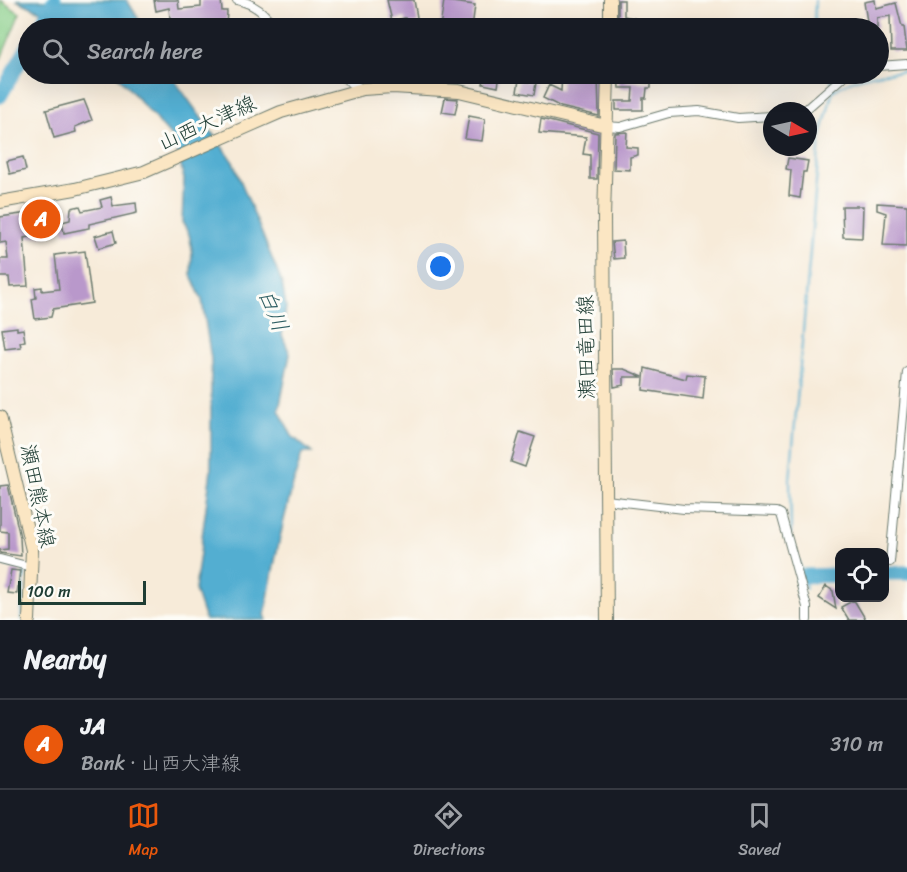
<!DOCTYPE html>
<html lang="en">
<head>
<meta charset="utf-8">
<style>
  body { margin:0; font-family:Sriracha,"Klee One",sans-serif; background:#242831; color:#f1f3f6 }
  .controls { position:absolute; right:18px; bottom:18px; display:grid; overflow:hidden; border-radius:12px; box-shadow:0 6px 24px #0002 }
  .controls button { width:54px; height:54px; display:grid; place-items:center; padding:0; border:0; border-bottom:2px solid #363941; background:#171b24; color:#f1f3f6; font:30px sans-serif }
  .compass { position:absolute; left:763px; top:102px; width:54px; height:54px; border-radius:50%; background:#171b24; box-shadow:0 6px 24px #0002; rotate:99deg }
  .scale { position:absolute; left:18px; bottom:15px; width:128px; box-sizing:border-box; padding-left:6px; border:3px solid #1f3d34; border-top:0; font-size:16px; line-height:21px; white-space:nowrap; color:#1f3d34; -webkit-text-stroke:4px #fdfcf7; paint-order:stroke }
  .you { position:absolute; left:441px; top:267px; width:21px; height:21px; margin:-15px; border:4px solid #fff; border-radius:50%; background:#1a73e8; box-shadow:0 0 0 9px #1a73e833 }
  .badge { display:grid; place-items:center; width:39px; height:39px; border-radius:50%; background:#ea580c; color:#fff; font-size:20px; font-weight:700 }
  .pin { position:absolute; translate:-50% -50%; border:3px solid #fff; box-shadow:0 2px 6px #0006 }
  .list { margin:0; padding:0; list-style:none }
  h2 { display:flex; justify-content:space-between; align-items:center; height:78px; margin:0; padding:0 24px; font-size:26px }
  h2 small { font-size:20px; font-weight:400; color:#9ea1a6 }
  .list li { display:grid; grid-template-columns:39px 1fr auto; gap:18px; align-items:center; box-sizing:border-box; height:90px; padding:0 24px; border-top:2px solid #363941 }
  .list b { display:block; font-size:22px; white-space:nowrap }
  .list p { margin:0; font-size:20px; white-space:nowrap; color:#9ea1a6 }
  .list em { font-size:20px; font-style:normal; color:#9ea1a6 }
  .icon { flex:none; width:33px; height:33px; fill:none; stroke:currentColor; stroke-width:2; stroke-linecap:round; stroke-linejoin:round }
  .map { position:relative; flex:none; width:907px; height:620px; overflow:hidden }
  .search { position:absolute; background:#171b24; box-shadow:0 6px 24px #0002; left:18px; right:18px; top:18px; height:66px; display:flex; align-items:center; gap:15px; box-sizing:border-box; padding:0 21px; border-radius:33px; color:#9ea1a6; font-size:22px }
  .sheet { height:168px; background:#171b24 }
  nav { display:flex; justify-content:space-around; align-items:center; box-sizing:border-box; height:84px; border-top:2px solid #363941; background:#171b24; font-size:16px; color:#9ea1a6 }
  nav a { display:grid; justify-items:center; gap:3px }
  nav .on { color:#ea580c }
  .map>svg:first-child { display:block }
  .green { fill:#87ce88; stroke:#53865e; stroke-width:1.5 }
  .water { fill:#53aed1; stroke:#397682; stroke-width:1.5 }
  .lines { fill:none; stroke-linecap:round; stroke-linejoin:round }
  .stream { stroke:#53aed1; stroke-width:2 }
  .river { stroke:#53aed1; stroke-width:15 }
  .building { fill:#b998cb }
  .minor-casing { stroke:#6b7a6e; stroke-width:10 }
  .secondary-casing { stroke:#6b7a6e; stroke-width:14 }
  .minor { stroke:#fff; stroke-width:8 }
  .secondary { stroke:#fbe6c3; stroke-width:12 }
  .labels { text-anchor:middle; stroke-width:6; stroke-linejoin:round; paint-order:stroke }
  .street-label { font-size:21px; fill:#1f3d34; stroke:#fdfcf7 }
  .water-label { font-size:22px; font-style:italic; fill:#2f5f63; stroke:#fdfcf7 }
</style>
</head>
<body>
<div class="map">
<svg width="907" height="620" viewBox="0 0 907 620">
  <rect width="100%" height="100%" fill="#fdfcf7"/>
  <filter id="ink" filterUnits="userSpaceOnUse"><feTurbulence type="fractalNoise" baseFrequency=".0167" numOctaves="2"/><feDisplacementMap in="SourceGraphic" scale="12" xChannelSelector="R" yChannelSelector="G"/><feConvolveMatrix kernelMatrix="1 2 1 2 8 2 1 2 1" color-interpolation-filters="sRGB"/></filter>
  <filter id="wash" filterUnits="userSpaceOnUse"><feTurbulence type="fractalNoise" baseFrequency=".008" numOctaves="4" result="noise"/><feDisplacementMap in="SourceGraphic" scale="24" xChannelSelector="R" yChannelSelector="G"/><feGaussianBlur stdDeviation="1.35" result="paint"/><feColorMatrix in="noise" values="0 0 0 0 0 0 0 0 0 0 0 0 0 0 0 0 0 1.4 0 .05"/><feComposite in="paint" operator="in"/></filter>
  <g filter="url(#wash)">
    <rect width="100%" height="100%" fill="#f7ebd9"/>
    <path class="green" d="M0 0 20 13 0 61Z"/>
    <path class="water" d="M16 0H127L144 28H67L56 18Z
      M116 74H170L233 162 282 283 286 307 282 335 290 354 279 410 292 436 312 453H302C286 506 274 560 265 615L267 620H205L195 590 211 470V359L202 300 191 275 192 249 189 234 182 222 184 179 175 141Z"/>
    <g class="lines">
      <path class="stream" d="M814 28 815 0
        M828 74 832 82
        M835 90C857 75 881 73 907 71
        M791 534 790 480 814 206 820 139 834 87
        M798 560 806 589
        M0 564 25 569 21 620"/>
      <path class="river" d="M40 28 54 0
        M0 96 28 47
        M884 573H907
        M804 576 840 575"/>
    </g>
    <g id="blocks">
      <path class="building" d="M154 0H178L179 9 201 7V0H221L222 11H227L226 28H171L169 8 156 11Z
        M387 0H414L418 23 407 25 405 18 392 21Z
        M618 0H624V16L668 26V28L629 26V28H618Z
        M875 0 876 8 896 3 902 27H904L907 51H891L890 16 877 18V28H868L864 2Z
        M444 1 475 5 472 28 440 27Z
        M485 74H500L498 87 483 84Z
        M562 74H598L599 116 561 107 543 98 549 85 561 91Z
        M618 74H626V81L651 83V88H647L646 98H643V110H616V101H632L633 88H619Z
        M519 80 536 83 534 95 517 92Z
        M445 98 458 99 455 114 442 112Z
        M84 100 92 120 75 127 76 132 54 138 46 110Z
        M469 116 485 119 482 141 465 139Z
        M541 119 598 133 597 179H590V155L583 154 586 137 539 133Z
        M627 132 626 147 638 148V155L630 157V170L614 169 615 133Z
        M23 157 26 170 10 174 7 161Z
        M788 158 808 161 806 172H803L800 198 789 196 791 170 786 169Z
        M111 197 113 206 136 203 137 213 89 224V228L64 233 62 222 70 220 71 208 80 206 82 211 102 207 100 200Z
        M877 203 907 205V246L883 245 886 213 877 210Z
        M35 204 36 213H44L48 234 24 238 28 286 10 287 9 277H0V259H8L6 242 0 243V217L28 213 27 206Z
        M842 206H863L862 238 843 237Z
        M113 231 116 243 99 248 95 236Z
        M623 241 624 258 614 259 612 242Z
        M85 251 92 303 53 309 51 317 35 319 32 299 36 298 35 288 42 287V291L59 289 55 255Z
        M17 327V330L23 329 25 341 20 342 21 347 5 349 2 329Z
        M645 368 686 379 687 374 705 376 703 399 643 390Z
        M613 369H624L643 377H624V385L614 387Z
        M520 432 535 437 525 467 511 462Z
        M8 485 20 537 21 556 0 553V550L8 549V532L0 531V486Z
        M11 570 20 571 17 594 7 593Z
        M826 586 833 591 836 609 819 598Z
        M854 600 866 620H849L841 607Z"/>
    </g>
  </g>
  <g filter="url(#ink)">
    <use href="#blocks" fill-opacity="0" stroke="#6b7a6e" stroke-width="1.5"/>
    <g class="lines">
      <defs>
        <path id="minor" d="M237 0C256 4 265 14 276 28
          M878 66 907 64
          M337 74 362 89
          M804 111 846 74
          M606 126 620 127 669 113 699 111 738 118 772 116
          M606 500 684 509 777 512 781 514 807 607V620
          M0 559 31 567
          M890 562 907 372"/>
        <path id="secondary" d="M610 28V0
          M0 202 75 189 144 172 281 112 363 89 393 87 459 91 606 126
          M0 417 32 550 29 620
          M607 620 604 218 608 74"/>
      </defs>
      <use href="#minor" class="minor-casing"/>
      <use href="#secondary" class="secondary-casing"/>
      <use href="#minor" class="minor"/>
      <use href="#secondary" class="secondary"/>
    </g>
  </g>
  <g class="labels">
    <g class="street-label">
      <text transform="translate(207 123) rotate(-24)" y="7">山西大津線</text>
      <text transform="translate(586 347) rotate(-91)" y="7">瀬田竜田線</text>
      <text transform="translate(38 496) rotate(79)" y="7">瀬田熊本線</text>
    </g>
    <g class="water-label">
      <text transform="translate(274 310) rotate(68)" y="8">白川</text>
    </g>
  </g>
</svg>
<div class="controls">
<button><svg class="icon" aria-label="locate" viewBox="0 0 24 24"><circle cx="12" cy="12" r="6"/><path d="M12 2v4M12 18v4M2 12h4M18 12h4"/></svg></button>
</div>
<svg class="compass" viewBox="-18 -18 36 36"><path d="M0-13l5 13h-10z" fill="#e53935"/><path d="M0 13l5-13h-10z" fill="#9ea1a6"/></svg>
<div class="scale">100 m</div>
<div class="you"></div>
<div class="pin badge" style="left:41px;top:219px">A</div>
<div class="search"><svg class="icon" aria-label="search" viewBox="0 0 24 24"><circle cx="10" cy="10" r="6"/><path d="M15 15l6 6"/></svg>Search here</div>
</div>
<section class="sheet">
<h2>Nearby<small></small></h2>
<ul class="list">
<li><span class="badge">A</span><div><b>JA</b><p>Bank · 山西大津線</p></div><em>310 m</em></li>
</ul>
</section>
<nav>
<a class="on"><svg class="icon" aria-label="map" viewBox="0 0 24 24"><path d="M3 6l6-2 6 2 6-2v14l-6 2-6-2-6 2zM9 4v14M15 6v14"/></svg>Map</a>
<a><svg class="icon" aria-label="directions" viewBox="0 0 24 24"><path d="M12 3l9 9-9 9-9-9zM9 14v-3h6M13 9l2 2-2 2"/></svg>Directions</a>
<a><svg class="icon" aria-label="saved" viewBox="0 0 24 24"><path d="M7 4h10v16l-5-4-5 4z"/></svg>Saved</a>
</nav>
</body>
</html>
